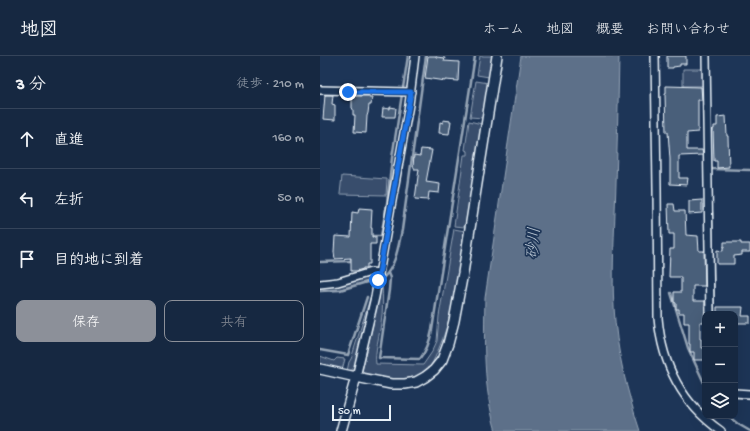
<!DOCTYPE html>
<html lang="ja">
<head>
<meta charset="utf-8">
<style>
  body { margin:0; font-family:"Gochi Hand","Klee One",sans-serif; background:#1f3048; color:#f1f3f6 }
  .controls { position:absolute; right:12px; bottom:12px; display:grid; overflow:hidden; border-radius:8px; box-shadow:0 4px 16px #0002 }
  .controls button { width:36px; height:36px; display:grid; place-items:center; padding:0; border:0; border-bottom:1px solid #35445a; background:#162841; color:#f1f3f6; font:20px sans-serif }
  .scale { position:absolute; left:12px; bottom:10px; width:59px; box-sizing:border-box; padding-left:4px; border:2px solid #e8f1f8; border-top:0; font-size:11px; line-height:14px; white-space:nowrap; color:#e8f1f8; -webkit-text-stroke:3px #1d3557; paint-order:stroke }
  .stop { position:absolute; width:12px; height:12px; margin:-9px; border:3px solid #1a73e8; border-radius:50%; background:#fff }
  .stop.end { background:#1a73e8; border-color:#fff; box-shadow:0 1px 4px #0008 }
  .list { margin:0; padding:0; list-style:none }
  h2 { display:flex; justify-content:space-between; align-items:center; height:52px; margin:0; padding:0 16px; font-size:17px }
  h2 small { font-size:13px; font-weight:400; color:#9ea6b1 }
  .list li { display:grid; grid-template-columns:26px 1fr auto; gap:12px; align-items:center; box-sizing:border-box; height:60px; padding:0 16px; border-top:1px solid #35445a }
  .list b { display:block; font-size:15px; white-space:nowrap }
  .list em { font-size:13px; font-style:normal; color:#9ea6b1 }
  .actions { display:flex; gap:8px; padding:12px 16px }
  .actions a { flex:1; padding:9px 0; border:1px solid #8c9099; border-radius:8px; text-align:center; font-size:14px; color:#8c9099 }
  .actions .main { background:#8c9099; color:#fff }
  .icon { flex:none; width:22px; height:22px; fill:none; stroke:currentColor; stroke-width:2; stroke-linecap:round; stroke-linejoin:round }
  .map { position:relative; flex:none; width:430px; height:375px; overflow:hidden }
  header { display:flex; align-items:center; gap:24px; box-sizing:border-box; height:56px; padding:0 20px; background:#162841; border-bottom:1px solid #35445a }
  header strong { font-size:19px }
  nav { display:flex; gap:22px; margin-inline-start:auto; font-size:14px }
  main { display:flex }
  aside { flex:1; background:#162841 }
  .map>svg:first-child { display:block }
  .green { fill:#374d6c; stroke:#909fb2 }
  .water { fill:#5d7089; stroke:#95a4b5 }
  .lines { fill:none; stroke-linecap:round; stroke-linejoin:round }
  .stream { stroke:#95a4b5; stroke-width:2.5 }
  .building { fill:#495e7a; stroke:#e8f1f8 }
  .minor-casing { stroke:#e8f1f8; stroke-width:10 }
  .tertiary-casing { stroke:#e8f1f8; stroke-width:12 }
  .minor { stroke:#1d3557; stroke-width:7 }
  .tertiary { stroke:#1d3557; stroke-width:9 }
  .route { stroke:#1a73e8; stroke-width:5 }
  .labels { text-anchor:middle; stroke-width:3.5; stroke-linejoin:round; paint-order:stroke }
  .water-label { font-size:16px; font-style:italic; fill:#b7c4d1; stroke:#1d3557 }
</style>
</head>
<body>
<header>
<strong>地図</strong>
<nav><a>ホーム</a><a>地図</a><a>概要</a><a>お問い合わせ</a></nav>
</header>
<main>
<aside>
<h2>3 分<small>徒歩 · 210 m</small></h2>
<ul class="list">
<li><svg class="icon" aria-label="ahead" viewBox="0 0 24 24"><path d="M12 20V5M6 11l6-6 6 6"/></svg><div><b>直進</b></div><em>160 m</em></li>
<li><svg class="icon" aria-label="left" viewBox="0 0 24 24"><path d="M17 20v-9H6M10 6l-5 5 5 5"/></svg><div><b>左折</b></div><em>50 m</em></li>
<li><svg class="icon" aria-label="arrive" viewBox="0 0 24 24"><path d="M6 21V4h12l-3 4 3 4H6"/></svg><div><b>目的地に到着</b></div></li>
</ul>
<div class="actions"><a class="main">保存</a><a>共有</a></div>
</aside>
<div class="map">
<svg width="430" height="375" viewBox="0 0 430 375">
  <rect width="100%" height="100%" fill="#1d3557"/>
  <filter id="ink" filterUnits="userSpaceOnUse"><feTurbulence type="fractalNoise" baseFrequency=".025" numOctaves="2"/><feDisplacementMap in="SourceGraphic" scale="8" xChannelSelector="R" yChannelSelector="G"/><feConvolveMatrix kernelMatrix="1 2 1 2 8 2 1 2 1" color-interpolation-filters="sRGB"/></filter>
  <g filter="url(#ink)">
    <path class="green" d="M160 0H172L169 21 157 19Z
      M363 13H383V29L381 30H363Z
      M156 25 169 27 163 62 150 61Z
      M149 65 162 68 145 171 134 170 144 99H148V95L145 94Z
      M22 120 67 123 66 139 20 138Z
      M134 173 145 175C138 216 134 259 117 297 114 303 112 309 108 313 99 322 85 324 73 323 68 322 50 321 46 319 44 318 43 316 42 315L62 229C63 242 63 254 61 267 60 278 54 297 56 308L103 309 112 296 117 285 119 260Z
      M52 219 53 224 20 233 0 234V230Z
      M51 239H52L36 309C33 313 32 315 27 315L29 306 31 303Z
      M0 300 14 305 17 302 25 303 22 314 0 309Z"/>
    <path class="water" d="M201 0H299C298 52 297 105 295 157 294 188 292 220 294 251 296 293 307 335 320 375H176C163 332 164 286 165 242Z"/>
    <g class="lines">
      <path class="stream" d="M391 113 430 114
        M392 156 394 258
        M49 180H61L67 147 72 102 88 0
        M0 206 31 205V199
        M68 217 70 222 69 234 59 302 100 303C107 294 110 285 112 274L155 0
        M0 235 20 234 64 221C76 209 78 191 82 174L106 0
        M351 237 368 292 385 329
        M0 294 28 299 47 241
        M415 341 430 342
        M408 360 418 368 430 375"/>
    </g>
    <path class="building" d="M108 0H116V1L125 2 124 5 139 6 138 25 125 24V25L105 22Z
      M347 0H366V8H360V10L353 11V12H347Z
      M346 30 381 31 382 44H378V76L367 77V94H382L383 99 359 100V122H368L367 129 350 128V103L348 76H346L345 38H346Z
      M5 39H13L12 48 15 49V64L3 63Z
      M36 40H49V42H52L51 49H49L48 57 47 60 46 77 34 76 35 59H33V53L32 52V41H36Z
      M70 51 76 52 75 61H62L63 52 70 53Z
      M406 60 407 80H408V82L409 111 397 112V105H394L393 73H394V70H397V61Z
      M123 64 131 65 129 78 119 77 120 66 123 67Z
      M101 93 112 94 106 126 120 128 119 137 109 136 108 144 95 143 99 113H94V111H93L94 99 100 100Z
      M382 144V157L369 158V145Z
      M348 148H354L355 155H365L366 179 378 180 379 195H384L385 230H373V245H385L384 266H380V283H381V292H385V304H374V296H370V288H369V267H364V257H359V253H356V247L354 246V236H361V221H349L350 193H354V178H349Z
      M39 152 52 153 51 172H52V181H56V188H50V208H47V212H43V213L36 215H31V202L15 203 14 196 15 180 31 181 32 156 38 157Z
      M404 186H421V188H430V196H422V199L414 200V208H397V194L403 195V191H404Z
      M397 251H423L422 260H430V267H415V258H397Z"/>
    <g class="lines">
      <defs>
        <path id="minor" d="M335 0 337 132 338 262C342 308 362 348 401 375
          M386 0 390 258
          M0 34 91 36
          M0 228 18 226 51 216 59 217
          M36 321 55 241 89 49 95 0
          M415 337 430 338"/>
        <path id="tertiary" d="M0 313 36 321 71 328H85L96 326 105 321 114 314 122 304 128 288 134 265 143 217 177 0
          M21 375 36 321"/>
      </defs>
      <use href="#minor" class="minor-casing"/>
      <use href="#tertiary" class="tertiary-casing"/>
      <use href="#minor" class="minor"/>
      <use href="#tertiary" class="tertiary"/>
    </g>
  </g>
  <g class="lines" filter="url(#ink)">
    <path class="route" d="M28 36H91L58 224"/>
  </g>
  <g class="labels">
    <g class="water-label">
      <text transform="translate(212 187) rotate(-86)" y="6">砂川</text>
    </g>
  </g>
</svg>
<div class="controls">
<button>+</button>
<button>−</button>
<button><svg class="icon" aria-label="layers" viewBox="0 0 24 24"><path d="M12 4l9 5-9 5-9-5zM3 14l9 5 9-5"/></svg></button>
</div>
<div class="scale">50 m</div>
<div class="stop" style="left:58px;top:224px"></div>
<div class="stop end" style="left:28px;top:36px"></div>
</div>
</main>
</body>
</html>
